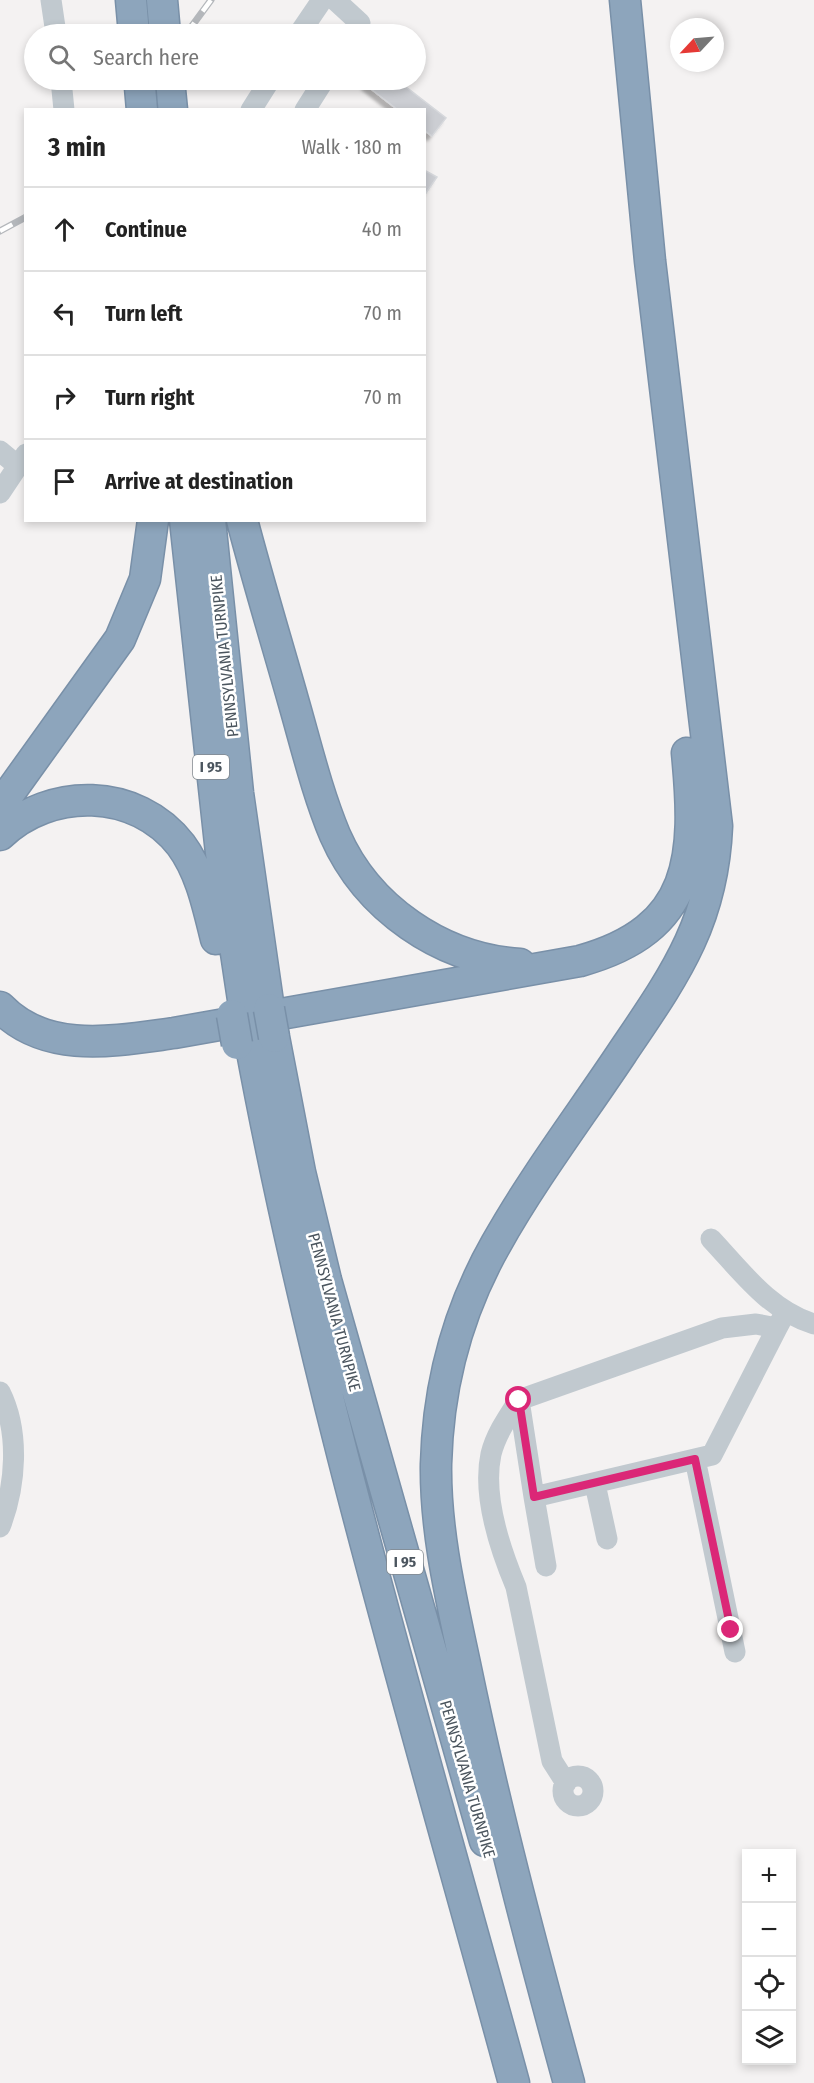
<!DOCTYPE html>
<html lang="en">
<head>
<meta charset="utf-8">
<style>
  body { margin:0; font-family:"Fira Sans Condensed",sans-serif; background:#f6f6f6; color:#222 }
  .controls { position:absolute; right:18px; bottom:18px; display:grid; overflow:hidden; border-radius:0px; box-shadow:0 3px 9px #0003 }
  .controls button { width:54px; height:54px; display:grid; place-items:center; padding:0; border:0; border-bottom:2px solid #e0e0e0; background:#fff; color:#222; font:30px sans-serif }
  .compass { position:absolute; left:670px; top:18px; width:54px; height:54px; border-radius:50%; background:#fff; box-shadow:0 3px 9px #0003; rotate:244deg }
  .stop { position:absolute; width:18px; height:18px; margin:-14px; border:4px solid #db2777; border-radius:50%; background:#fff }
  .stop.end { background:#db2777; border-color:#fff; box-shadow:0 2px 6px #0008 }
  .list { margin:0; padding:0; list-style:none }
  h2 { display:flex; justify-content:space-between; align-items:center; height:78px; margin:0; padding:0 24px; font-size:26px }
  h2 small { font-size:20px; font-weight:400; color:#767676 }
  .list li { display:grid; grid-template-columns:39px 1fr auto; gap:18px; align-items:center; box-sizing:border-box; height:84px; padding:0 24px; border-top:2px solid #e0e0e0 }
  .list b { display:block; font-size:22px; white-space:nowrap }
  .list em { font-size:20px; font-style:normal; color:#767676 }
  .icon { flex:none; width:33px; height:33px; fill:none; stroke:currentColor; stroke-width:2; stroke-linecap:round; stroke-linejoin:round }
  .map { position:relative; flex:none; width:814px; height:2083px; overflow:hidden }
  .search { position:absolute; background:#fff; box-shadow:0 3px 9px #0003; left:24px; top:24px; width:402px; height:66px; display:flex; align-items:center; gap:15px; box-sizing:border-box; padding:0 21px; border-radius:33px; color:#767676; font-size:22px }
  .panel { position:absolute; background:#fff; box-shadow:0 3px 9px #0003; left:24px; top:108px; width:402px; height:414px; border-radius:0px }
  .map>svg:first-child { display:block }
  .building { fill:#ccced3; stroke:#d6d8dc; stroke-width:1.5; filter:url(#shadow) }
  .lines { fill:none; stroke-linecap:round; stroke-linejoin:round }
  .highway-casing { stroke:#7990a8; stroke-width:33 }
  .minor { stroke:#c1c9cf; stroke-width:21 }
  .highway { stroke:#8da5bc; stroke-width:30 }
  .rail-casing { stroke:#b4b7bb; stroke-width:7 }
  .rail { stroke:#fff; stroke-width:4.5; stroke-dasharray:14; stroke-linecap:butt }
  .highway-bridge-casing { stroke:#7990a8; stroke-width:33; stroke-linecap:butt }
  .highway-bridge { stroke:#8da5bc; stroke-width:30 }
  .route { stroke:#db2777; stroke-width:8 }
  .labels { text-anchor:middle; stroke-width:5; stroke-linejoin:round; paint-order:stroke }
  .shield { fill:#fff; stroke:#81888e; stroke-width:1.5 }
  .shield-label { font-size:15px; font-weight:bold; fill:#4b555e }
  .street-label { font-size:16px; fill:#4b555e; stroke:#fff }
</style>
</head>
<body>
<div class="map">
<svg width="814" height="2083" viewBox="0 0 814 2083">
  <defs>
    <filter id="shadow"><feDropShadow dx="-4.5" dy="4.5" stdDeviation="1.5" flood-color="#0004"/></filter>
  </defs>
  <rect width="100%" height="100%" fill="#f4f2f2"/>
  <path class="building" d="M370 80H397L446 118 432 136 424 130V110H398L366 85Z
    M424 170 437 177 424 196Z"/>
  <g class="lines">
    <defs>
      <path id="highway" d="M131 0 134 34
        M162 0 165 34
        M169 80 172 110
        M185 520 221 853 245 1013
        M210 520 238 793 269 1009
        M242 520C258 581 276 640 293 700 306 745 317 792 335 835 367 908 441 959 520 964
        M0 806 120 639 145 579 153 520
        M0 835C50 787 136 787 181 845 201 872 208 907 216 939
        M0 1007C46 1055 115 1041 174 1033L580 961C695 929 697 856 687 753
        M274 1037 300 1172 326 1280 485 1841
        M250 1041C315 1393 420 1738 514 2083
        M569 2083C531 1944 494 1805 465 1664 451 1598 435 1531 436 1464 438 1387 458 1311 496 1244 533 1178 580 1116 622 1053 674 976 713 923 717 826L650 261 625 0"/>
    </defs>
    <use href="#highway" class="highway-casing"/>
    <path class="minor" d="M51 0 56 34
      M335 0 360 23 353 34
      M299 34 322 0
      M61 80 64 110
      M251 110 270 80
      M305 110 324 80
      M0 451 18 466
      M0 493 26 454
      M711 1239C741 1271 770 1311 814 1324
      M777 1328 756 1324 722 1328 519 1400 534 1497 712 1455 777 1328 786 1311
      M0 1392C20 1432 16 1486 0 1527
      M519 1400C508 1417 496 1434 491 1454 482 1496 500 1549 516 1587L552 1761 566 1783
      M695 1459 735 1652
      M595 1484 607 1539
      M534 1497 546 1566
      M563 1791a15 15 0 1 1 30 0a15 15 0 1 1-30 0Z"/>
    <use href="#highway" class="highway"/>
    <defs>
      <path id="rail" d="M186 34 211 0
        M136 110 156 80
        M0 231 26 217"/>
    </defs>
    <use href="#rail" class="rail-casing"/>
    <use href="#rail" class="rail"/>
    <defs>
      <path id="highway-bridge" d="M140 87 142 110
        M269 1009 274 1037
        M232 1015 237 1044"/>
    </defs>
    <use href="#highway-bridge" class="highway-bridge-casing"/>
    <use href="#highway-bridge" class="highway-bridge"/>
  </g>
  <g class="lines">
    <path class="route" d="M519 1400 534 1497 695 1459 731 1630"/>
  </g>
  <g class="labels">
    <g class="shield">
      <rect x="193" y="755" width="36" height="24" rx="4.5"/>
      <rect x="387" y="1550" width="36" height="24" rx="4.5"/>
    </g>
    <g class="shield-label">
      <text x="211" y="772">I 95</text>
      <text x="405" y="1567">I 95</text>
    </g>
    <g class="street-label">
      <text transform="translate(224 656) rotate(-96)" y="6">PENNSYLVANIA TURNPIKE</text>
      <text transform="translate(335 1312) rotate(75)" y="6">PENNSYLVANIA TURNPIKE</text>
      <text transform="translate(468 1779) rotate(74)" y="6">PENNSYLVANIA TURNPIKE</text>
    </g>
  </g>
</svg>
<div class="controls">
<button>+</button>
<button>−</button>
<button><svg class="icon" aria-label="locate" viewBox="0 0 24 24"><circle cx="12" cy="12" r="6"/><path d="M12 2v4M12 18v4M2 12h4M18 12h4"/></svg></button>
<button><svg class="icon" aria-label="layers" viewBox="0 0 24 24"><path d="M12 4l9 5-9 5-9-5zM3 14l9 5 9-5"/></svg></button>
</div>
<svg class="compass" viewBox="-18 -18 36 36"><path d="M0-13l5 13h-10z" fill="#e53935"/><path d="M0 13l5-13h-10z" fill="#767676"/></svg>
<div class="stop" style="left:519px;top:1400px"></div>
<div class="stop end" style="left:731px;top:1630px"></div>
<div class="search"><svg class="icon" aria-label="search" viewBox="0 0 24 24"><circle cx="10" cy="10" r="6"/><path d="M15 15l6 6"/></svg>Search here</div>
<section class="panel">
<h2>3 min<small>Walk · 180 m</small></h2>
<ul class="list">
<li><svg class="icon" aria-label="ahead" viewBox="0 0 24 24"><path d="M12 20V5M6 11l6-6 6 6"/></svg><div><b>Continue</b></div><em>40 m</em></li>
<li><svg class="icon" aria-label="left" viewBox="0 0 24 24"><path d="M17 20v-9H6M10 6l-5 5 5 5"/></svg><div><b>Turn left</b></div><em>70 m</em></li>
<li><svg class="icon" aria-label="right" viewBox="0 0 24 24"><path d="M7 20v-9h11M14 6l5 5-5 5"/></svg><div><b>Turn right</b></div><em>70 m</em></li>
<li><svg class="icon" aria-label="arrive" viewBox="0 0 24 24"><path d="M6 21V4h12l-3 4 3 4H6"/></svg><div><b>Arrive at destination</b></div></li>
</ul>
</section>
</div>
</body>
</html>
